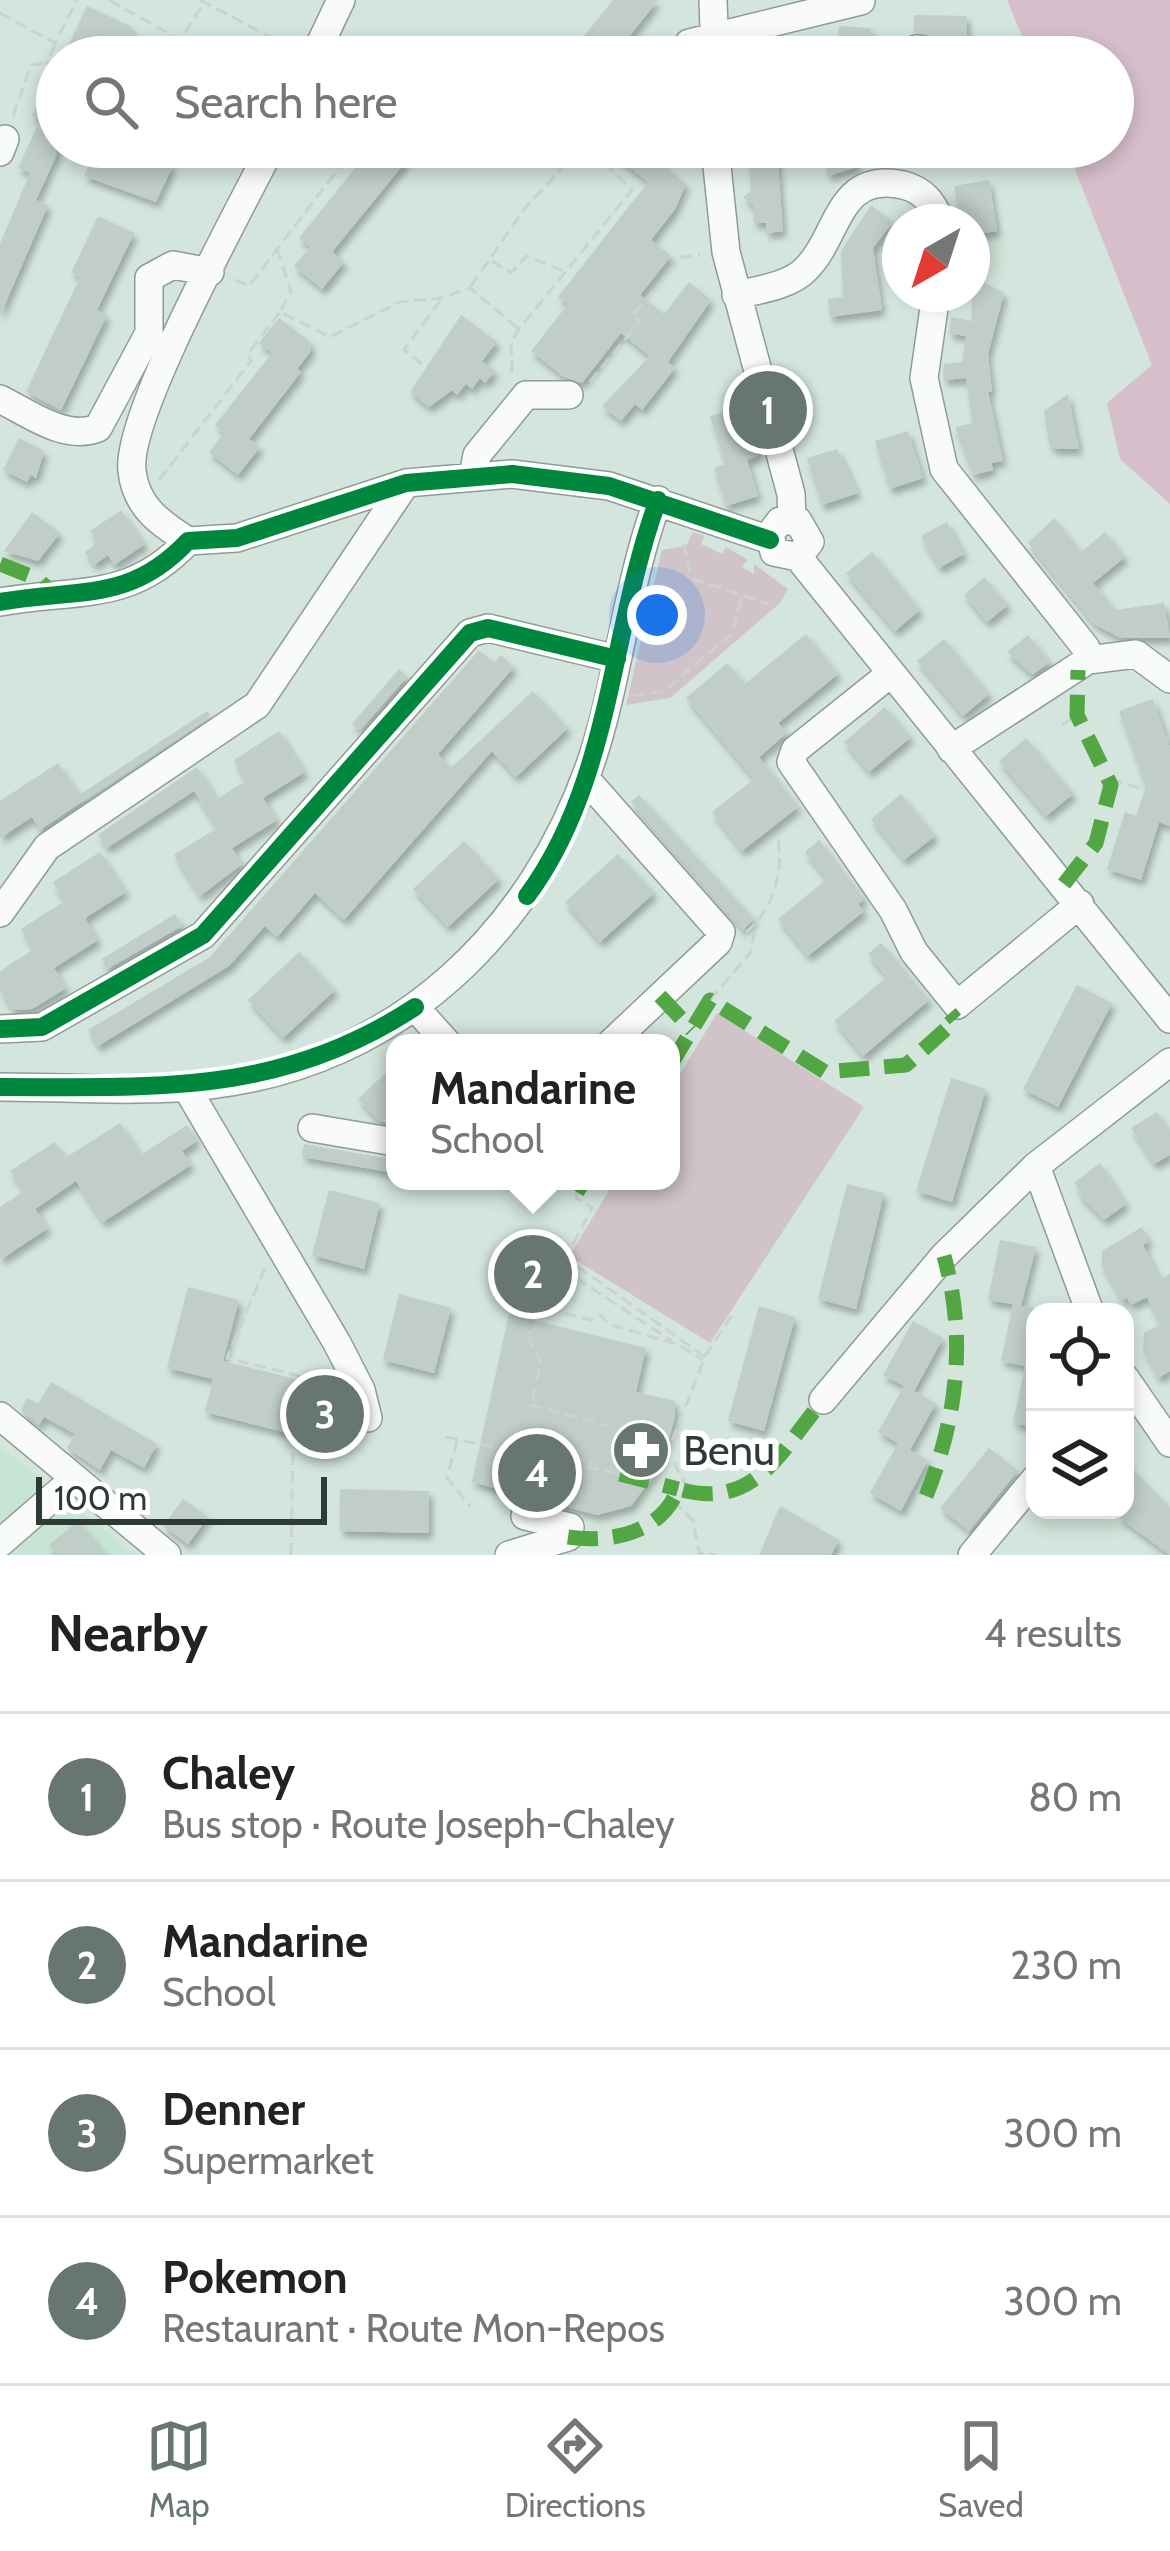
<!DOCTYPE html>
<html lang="en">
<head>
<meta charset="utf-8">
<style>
  body { margin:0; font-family:Cabin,sans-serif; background:#f2f2f2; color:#222 }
  .controls { position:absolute; right:36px; bottom:36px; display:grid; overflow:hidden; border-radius:24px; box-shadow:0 6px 18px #0003 }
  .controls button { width:108px; height:108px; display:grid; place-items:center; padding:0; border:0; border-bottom:3px solid #e0e0e0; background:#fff; color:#222; font:60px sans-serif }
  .compass { position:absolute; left:882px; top:204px; width:108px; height:108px; border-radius:50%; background:#fff; box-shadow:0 6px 18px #0003; rotate:219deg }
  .scale { position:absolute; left:36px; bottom:30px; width:291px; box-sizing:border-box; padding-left:12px; border:6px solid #2d3b34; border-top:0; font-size:33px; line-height:42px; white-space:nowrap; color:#2d3b34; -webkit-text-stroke:9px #fff; paint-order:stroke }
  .you { position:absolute; left:657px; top:615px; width:42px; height:42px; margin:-30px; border:9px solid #fff; border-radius:50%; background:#1a73e8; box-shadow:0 0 0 18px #1a73e833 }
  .badge { display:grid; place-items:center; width:78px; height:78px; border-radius:50%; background:#67766f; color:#fff; font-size:39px; font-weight:700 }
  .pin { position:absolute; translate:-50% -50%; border:6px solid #fff; box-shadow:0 3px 12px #0006 }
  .popup { position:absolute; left:386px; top:1034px; width:294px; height:156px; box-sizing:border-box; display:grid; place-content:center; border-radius:24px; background:#fff; filter:drop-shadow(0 3px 9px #0005); font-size:39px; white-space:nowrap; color:#767676 }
  .popup b { font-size:45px; color:#222 }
  .popup::after { content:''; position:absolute; left:50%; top:100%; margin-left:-24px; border:24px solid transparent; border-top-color:#fff }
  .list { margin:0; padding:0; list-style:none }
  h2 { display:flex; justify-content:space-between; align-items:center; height:156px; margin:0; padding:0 48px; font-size:51px }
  h2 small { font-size:39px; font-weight:400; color:#767676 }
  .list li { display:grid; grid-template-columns:78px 1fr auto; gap:36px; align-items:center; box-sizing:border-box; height:168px; padding:0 48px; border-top:3px solid #e0e0e0 }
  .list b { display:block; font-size:45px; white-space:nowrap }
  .list p { margin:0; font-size:39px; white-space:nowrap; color:#767676 }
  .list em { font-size:39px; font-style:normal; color:#767676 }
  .icon { flex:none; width:66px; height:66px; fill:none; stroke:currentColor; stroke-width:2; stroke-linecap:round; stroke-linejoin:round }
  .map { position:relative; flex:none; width:1170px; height:1555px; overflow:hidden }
  .search { position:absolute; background:#fff; box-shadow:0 6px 18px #0003; left:36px; right:36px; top:36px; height:132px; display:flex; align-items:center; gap:30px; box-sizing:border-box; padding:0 42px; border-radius:66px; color:#767676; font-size:45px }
  .sheet { height:828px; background:#fff }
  nav { display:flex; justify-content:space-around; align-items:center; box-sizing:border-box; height:168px; border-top:3px solid #e0e0e0; background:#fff; font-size:33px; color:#767676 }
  nav a { display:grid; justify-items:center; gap:6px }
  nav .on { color:#67766f }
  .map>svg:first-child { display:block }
  .built { fill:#c6e5d5 }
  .green { fill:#d0c3ca }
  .forest { fill:#d6becb }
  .building { fill:#c0cec7; filter:url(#shadow) }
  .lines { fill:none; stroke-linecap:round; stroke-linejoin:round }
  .minor-casing { stroke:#8f9c96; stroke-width:30 }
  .path { stroke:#ccd2cf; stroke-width:3; stroke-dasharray:12 6; stroke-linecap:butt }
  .minor { stroke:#f8fbfa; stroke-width:27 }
  .quiet { stroke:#52a644; stroke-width:15; stroke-dasharray:30 15; stroke-linecap:butt }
  .cycleway-casing { stroke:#fff; stroke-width:26 }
  .cycleway { stroke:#00873e; stroke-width:18 }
  .labels { text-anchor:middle; stroke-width:12; stroke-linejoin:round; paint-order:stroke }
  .poi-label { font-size:42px; fill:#2d3b34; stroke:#fff; text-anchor:start }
</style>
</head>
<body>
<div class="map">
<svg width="1170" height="1555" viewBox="0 0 1170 1555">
  <defs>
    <filter id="shadow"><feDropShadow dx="3.5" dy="6" stdDeviation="3" flood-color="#0004"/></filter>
  </defs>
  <rect width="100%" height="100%" fill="#d3e5dc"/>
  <path class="built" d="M0 1447 135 1555H0Z"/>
  <path class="green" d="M693 532 704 536 701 544 722 554 726 547 748 560 742 567 754 574V564L788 589 780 603 670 698 626 705 662 550 686 546Z
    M717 1013 864 1107 710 1343 569 1256 615 1181H671V1089Z"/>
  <path class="forest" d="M1007 0H1170V504L1120 459 1107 403 1152 365 1066 147H1113V57H1031Z"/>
  <path class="building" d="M613 0H658L613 57H567Z
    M87 6 132 27 130 32 151 46 146 57H96L69 44Z
    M914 15 967 16V40L955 39V57H933L928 35 914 32Z
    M839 26 871 28 869 55 838 54Z
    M44 89 57 95V154L36 200 48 205 0 316V244L30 173 18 168 40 120 32 116Z
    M98 147H115L140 158 143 152 173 165 156 202 84 176Z
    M372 147H410L402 156 407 160 332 252 344 262 322 289 294 266 310 247 299 238Z
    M604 147H652L666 158 661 164 686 184 675 209 651 240 671 256 640 295 664 314 689 282 711 300 668 362 675 368 642 410 635 404 621 421 602 406 650 356 621 333 582 383 564 377 531 351 568 304 558 297 648 182Z
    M825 147H855L857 167 827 176Z
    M777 151 783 231 766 233V223H754L753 205 743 197 751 191 748 153Z
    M989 180 997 231 972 235V222H960L954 186Z
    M871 205 893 222 873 248 882 310 830 317 828 299 843 297 841 251Z
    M98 216 134 233 97 310 107 315 61 410 26 392 80 277 71 273Z
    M972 276 1004 293 988 354 992 392H988L1003 461 991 463 993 470 973 475 955 427 972 423 966 378 944 380 943 372 944 364 962 362 966 336 949 333 951 317 972 321Z
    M461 315 497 342 482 361 495 371 485 383 480 378 472 389 466 384 457 395 452 390 429 407 410 392Z
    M279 318 311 343V351L297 369 301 372 249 439 260 447 238 475 209 452 224 433 215 425 272 353 259 343Z
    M1068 394 1079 449H1059L1050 447 1044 411Z
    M743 406 758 456 747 460 758 496 726 506 714 468 725 464 710 416Z
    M908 431 923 478 890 489 875 441Z
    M19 438 44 451 36 478 31 475 27 482 3 470Z
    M837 449 858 493 822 505 807 458Z
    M121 510 145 544 114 565 108 555 94 565 85 552 98 542 90 531Z
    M32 512 60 533 38 561 4 551Z
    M1054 518 1081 552 1105 532 1125 557 1093 583 1115 610 1164 603 1170 638H1121L1094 624 1028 543Z
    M947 522 964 554 939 568 921 536Z
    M872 552 920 610 895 631 846 573Z
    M984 577 1008 605 987 622 964 595Z
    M806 634 838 674 778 723 787 733 759 757 798 807 742 851 712 812 754 779 686 698 727 663 745 684Z
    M1028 635 1050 662 1032 675 1007 652Z
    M944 639 989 694 963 716 917 661Z
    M479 650 494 663 501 655 514 667 438 754 451 768 533 691 568 728 516 777 492 751 344 920 315 893 277 937 265 926 229 966 98 1046 88 1030 210 957Z
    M399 669 407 677 360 730 352 724Z
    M1153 699 1170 748V826L1159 822 1141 880 1107 869 1125 812 1136 816 1146 787 1119 711Z
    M885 707 911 737 869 772 844 742Z
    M207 711 210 715 40 830 32 817 0 838V801L58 763 79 795Z
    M279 731 305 772 263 798 277 820 232 848 242 864 200 896 174 855 217 828 194 791 107 848 98 835 197 767 217 799 246 781 234 760Z
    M1026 738 1073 794 1046 816 999 761Z
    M901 794 935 836 904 860 871 819Z
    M639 795 754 919 743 930 631 802Z
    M819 840 864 899 858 904 864 911 808 956 778 919 827 879 805 852Z
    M464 841 499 879 448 927 413 889Z
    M100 852 126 892 85 918 98 940 54 968 66 988 32 1009 13 1010 0 990V971L34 949 21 929 65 901 53 882Z
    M618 854 654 893 600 942 565 902Z
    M175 914 182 926 107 969 102 959Z
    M881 943 929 1000 863 1056 834 1021 887 977 868 954Z
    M299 952 335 990 283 1038 248 1000Z
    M1077 985 1112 1003 1058 1107 1023 1089Z
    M395 1064V1124L379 1121 358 1099Z
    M951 1078 986 1089 952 1202 916 1191Z
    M1157 1112 1170 1132V1155L1154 1164 1131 1128Z
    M120 1123 141 1155 187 1125 197 1141 182 1151 191 1165 103 1222 76 1181 35 1209 48 1228 0 1260V1207L24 1191 10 1171 55 1142 65 1158Z
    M304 1144 395 1160V1173L302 1157Z
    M1100 1163 1126 1204 1104 1220 1082 1198 1075 1182Z
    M847 1184 884 1193 856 1309 818 1299Z
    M329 1190 380 1203 364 1269 312 1255Z
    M1142 1227 1149 1242 1143 1245 1160 1279 1170 1274V1371L1158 1378 1143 1348 1144 1333 1160 1325 1147 1297 1131 1305 1127 1298 1122 1300 1102 1266V1251Z
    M1000 1240 1036 1247 1021 1306 1035 1308V1427L1013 1423 1025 1366 1001 1361 1013 1304 988 1300Z
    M525 1246 559 1266 538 1300 505 1280Z
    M188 1287 239 1300 223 1361 339 1390 327 1438 315 1440 205 1412 213 1379 167 1368Z
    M399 1294 451 1308 434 1373 383 1360Z
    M759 1306 795 1317 764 1431 728 1421Z
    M509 1314 646 1348 636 1392 675 1401V1416L662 1464 631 1506 597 1515 472 1482Z
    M913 1321 943 1338 914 1391 936 1403 910 1450 928 1460 901 1511 870 1493 898 1443 878 1432 904 1386 883 1375Z
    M51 1382 157 1444 144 1468 111 1450 100 1470 67 1448 75 1434 44 1417 39 1425 21 1410 27 1398 38 1404Z
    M989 1448 1018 1471 969 1531 940 1508Z
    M1125 1462 1170 1508V1555L1117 1516 1125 1510Z
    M340 1489 429 1491V1533L340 1531Z
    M183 1499 208 1517 188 1544 163 1526Z
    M780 1506 839 1540 831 1555H759Z
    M78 1521 106 1555H57L49 1545Z"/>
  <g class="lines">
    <defs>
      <path id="minor" d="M713 0 715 57
        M314 57 341 0
        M679 57 689 43 861 1
        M915 57 916 49
        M715 147 726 252 791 494 792 519
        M0 152 5 139
        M936 294 924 378 944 469 1086 648 1088 660 951 749
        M736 295C758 290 790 286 806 269 840 235 837 171 903 185 924 190 933 203 941 222
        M0 399C30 414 65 441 98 428L149 333V278L173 265 210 272
        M473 475 477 455 526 395H569
        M188 541C160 523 136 507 132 471 125 416 241 208 271 147
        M798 557 810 542 798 521H780L770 534 774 552 798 557 1170 1019
        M0 602C79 588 130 603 188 541L237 538 406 483 512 474 609 486 770 540
        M1088 660 1136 654 1170 679
        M890 674 795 750 791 762 893 910 914 952 957 1005 1080 904
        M585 778 721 932 718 942 611 1043
        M0 913 47 847 257 705 406 483
        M415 1007 447 1043
        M0 1029 42 1027 203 935 470 633 488 628 617 659
        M0 1087C69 1087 141 1093 209 1085 398 1064 535 930 593 756 620 672 627 583 658 500
        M186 1087 337 1343 361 1390 368 1418
        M312 1128 395 1142
        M1036 1166 1090 1312
        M1125 1378 1170 1443
        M823 1400 944 1256 1036 1166 1170 1062
        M0 1416 167 1555
        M0 1543 74 1479
        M509 1555 568 1537 570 1527 525 1516
        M972 1555 1035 1479"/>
    </defs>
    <use href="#minor" class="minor-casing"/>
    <path class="path" d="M109 0 180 40 204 3
      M200 0 280 42 286 57
      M0 13 55 43 77 0
      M182 41 196 57
      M347 42 365 57
      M55 45 47 63 57 68
      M13 116 31 65 47 63
      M586 147 601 159 611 147
      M277 249 291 291 280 312 330 337 400 302 442 298 470 288 519 329
      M492 261 511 273 527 256 564 271
      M235 280 249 286 355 147
      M471 286 525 208 582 147
      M422 364 404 350 442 298
      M512 373 511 343 519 329 632 190 601 159
      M590 382 640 321 633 315 682 257 700 255
      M159 480 251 361 248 354 280 312
      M684 544 691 578 768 604
      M633 695 663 692 732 633 742 595
      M1062 725 1077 715
      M1111 779 1139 788
      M746 932C775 908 783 872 778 837
      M710 1000 750 953 756 925
      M577 1192 576 1198 592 1208 540 1307 591 1320 601 1315 608 1324 679 1345 703 1360
      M563 1256 705 1357 668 1451 690 1493
      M265 1268 227 1358 332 1384
      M561 1268 672 1341
      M540 1307 535 1329 526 1335 541 1362 531 1405 609 1426
      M705 1356 734 1312
      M446 1437 620 1474
      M457 1441 447 1478 470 1506
      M572 1456 591 1463 589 1470
      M673 1501 693 1520 699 1553 716 1555
      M291 1555 293 1448"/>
    <use href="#minor" class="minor"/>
    <path class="quiet" d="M0 564 38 579 52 593
      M1064 884 1096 843 1111 785 1077 715 1078 670
      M660 996 692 1030
      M671 1064 710 1000 825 1072 906 1065 956 1020 950 1013
      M577 1192 584 1181
      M333 1416 364 1424
      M620 1474 678 1489
      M926 1496C957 1418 967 1339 944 1256
      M568 1537C610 1543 661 1534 678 1489 755 1511 780 1452 823 1400"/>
    <defs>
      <path id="cycleway" d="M0 602C79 588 130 603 188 541L237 538 406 483 512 474 609 486 770 540
        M527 896C612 781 610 630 658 500
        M0 1029 42 1027 203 935 470 633 488 628 617 659
        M0 1087C155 1087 280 1096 415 1007"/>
    </defs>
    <use href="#cycleway" class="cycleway-casing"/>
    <use href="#cycleway" class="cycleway"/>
  </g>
  <defs>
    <symbol id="pharmacy-disc" viewBox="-11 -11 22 22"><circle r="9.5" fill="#67766f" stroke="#fff"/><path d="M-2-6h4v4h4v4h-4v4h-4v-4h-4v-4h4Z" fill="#fff"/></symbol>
  </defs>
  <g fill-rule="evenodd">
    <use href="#pharmacy-disc" x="608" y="1417" width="66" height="66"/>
  </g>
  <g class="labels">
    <g class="poi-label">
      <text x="683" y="1465">Benu</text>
    </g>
  </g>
</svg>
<div class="controls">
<button><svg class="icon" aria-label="locate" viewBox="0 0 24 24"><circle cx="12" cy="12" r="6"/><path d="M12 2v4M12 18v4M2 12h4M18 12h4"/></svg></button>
<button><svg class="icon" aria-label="layers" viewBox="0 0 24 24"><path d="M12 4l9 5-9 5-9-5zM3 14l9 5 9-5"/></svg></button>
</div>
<svg class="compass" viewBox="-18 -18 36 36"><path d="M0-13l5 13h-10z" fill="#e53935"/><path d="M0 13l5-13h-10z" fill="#767676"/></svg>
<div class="scale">100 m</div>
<div class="you"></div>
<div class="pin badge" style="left:768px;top:410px">1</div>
<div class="pin badge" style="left:533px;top:1274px">2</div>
<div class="popup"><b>Mandarine</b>School</div>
<div class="pin badge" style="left:325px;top:1414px">3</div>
<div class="pin badge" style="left:537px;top:1473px">4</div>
<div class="search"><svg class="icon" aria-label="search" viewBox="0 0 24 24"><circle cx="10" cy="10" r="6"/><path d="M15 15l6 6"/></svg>Search here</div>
</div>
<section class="sheet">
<h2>Nearby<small>4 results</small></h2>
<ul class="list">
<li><span class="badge">1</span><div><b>Chaley</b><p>Bus stop · Route Joseph-Chaley</p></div><em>80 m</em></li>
<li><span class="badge">2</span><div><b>Mandarine</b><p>School</p></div><em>230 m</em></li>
<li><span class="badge">3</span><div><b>Denner</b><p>Supermarket</p></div><em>300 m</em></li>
<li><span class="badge">4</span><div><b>Pokemon</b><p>Restaurant · Route Mon-Repos</p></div><em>300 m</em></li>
</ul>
</section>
<nav>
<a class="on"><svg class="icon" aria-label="map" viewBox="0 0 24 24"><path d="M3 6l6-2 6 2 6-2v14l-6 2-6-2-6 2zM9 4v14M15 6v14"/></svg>Map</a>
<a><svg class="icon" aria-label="directions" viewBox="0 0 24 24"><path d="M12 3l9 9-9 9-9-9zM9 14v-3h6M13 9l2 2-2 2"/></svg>Directions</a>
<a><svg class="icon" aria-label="saved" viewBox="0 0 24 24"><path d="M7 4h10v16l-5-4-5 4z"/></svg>Saved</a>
</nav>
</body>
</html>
